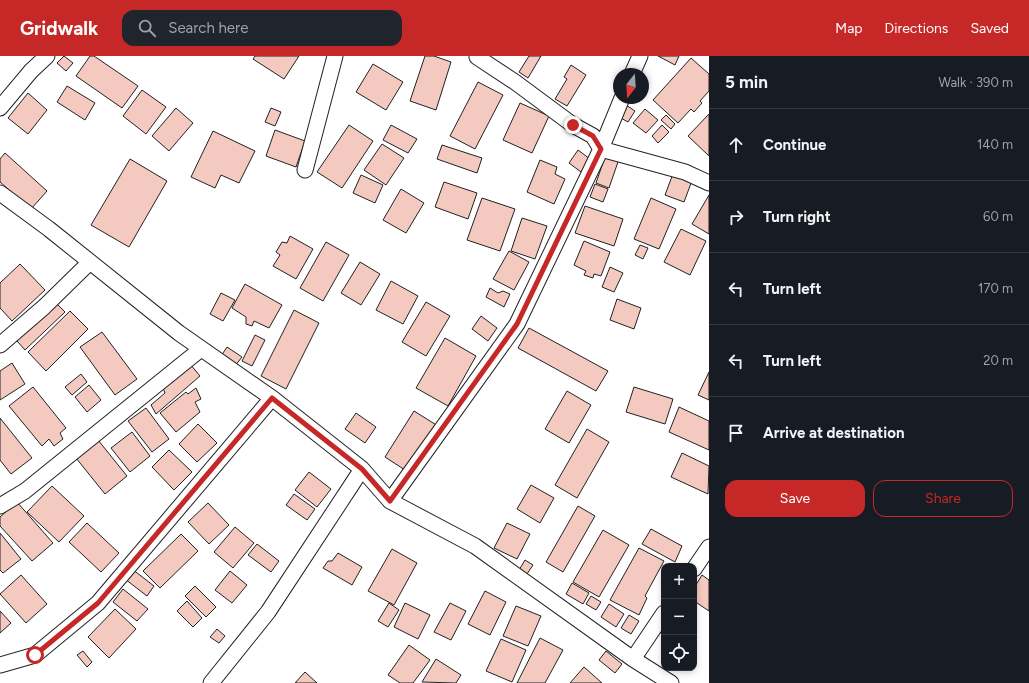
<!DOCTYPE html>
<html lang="en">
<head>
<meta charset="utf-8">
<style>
  body { margin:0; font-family:Figtree,sans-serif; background:#20242c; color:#f1f3f6 }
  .controls { position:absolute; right:12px; bottom:12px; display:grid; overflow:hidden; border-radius:8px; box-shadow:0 2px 6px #0003 }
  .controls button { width:36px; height:36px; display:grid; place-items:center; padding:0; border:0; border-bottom:1px solid #363941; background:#171b24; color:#f1f3f6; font:20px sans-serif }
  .compass { position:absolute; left:613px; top:12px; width:36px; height:36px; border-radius:50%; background:#171b24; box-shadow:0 2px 6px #0003; rotate:197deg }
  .stop { position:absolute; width:12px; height:12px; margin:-9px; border:3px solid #c62828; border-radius:50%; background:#fff }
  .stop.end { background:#c62828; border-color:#fff; box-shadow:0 1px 4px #0008 }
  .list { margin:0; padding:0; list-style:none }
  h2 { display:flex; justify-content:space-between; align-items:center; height:52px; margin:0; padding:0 16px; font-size:17px }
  h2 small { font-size:13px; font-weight:400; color:#9ea1a6 }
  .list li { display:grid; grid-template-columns:26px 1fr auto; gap:12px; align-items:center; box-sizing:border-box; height:72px; padding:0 16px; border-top:1px solid #363941 }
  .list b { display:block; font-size:15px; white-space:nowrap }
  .list em { font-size:13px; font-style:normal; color:#9ea1a6 }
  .actions { display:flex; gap:8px; padding:12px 16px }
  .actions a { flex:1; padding:9px 0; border:1px solid #c62828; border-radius:12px; text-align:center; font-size:14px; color:#c62828 }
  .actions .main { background:#c62828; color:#fff }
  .icon { flex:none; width:22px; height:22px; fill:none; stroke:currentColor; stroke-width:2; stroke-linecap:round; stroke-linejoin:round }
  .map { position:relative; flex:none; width:709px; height:627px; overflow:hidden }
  header { display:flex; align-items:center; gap:24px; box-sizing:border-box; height:56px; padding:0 20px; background:#c62828; color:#fff }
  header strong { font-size:19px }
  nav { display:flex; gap:22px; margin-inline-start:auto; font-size:14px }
  .search { width:280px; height:36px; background:#20242c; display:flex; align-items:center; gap:10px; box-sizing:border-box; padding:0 14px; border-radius:12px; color:#9ea1a6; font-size:15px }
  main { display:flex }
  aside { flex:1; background:#171b24 }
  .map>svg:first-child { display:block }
  .building { fill:#f3c9c0; stroke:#222 }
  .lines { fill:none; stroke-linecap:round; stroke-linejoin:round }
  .minor-casing { stroke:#222; stroke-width:17 }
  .minor { stroke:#fff; stroke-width:15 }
  .route { stroke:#c62828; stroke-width:5 }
</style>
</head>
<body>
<header>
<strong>Gridwalk</strong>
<div class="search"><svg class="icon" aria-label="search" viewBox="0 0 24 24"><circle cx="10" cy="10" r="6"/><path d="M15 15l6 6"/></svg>Search here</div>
<nav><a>Map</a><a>Directions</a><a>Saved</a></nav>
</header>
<main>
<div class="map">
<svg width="709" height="627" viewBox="0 0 709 627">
  <rect width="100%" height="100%" fill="#fff"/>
  <path class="building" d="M64 0 73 7 66 15 57 7Z
    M90 0H94L138 30 122 52 76 20Z
    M255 0H299L284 23 253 3Z
    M425 0H434L451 6 436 54 410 45Z
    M529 0H541L528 22 519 16Z
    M658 0H679L675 9Z
    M691 2 709 18V35L700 45 702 47 694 56 691 53 678 67 653 44Z
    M373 8 403 26 386 54 356 36Z
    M571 9 586 19 567 50 555 43 567 23 564 21Z
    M478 26 503 39 475 93 450 80Z
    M67 30 95 47 85 64 57 46Z
    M142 34 166 51 146 78 123 60Z
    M28 37 47 54 28 78 8 62Z
    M520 47 549 60 532 97 503 84Z
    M626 49 635 55 628 66 619 61Z
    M176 52 193 67 169 95 152 80Z
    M271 52 281 56 275 70 265 66Z
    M645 53 658 64 646 77 633 67Z
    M709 58V100L688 80Z
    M666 59 675 68 671 73 661 64Z
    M349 69 373 85 342 132 317 116Z
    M391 69 417 83 408 97 383 84Z
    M662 69 669 76 658 87 652 80Z
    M275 74 305 85 296 111 266 100Z
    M213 75 255 95 239 127 221 119 215 132 191 121Z
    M382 88 404 102 386 129 364 114Z
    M442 89 482 102 477 117 437 103Z
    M578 94 590 103 581 116 569 107Z
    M5 97 47 135 31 153 0 126V103Z
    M606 98 619 103 609 132 596 127Z
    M130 103 167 125 129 191 91 169Z
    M540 104 557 111 555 118 565 123 554 148 527 136Z
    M674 115 693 122 684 146 665 139Z
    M361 119 383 129 375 147 353 137Z
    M444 126 477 137 468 163 435 151Z
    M595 128 608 133 603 146 590 141Z
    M401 133 424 147 406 177 383 164Z
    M709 139V178L692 168Z
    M482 142 515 153 500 195 467 184Z
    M651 142 676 153 659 193 634 183Z
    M585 150 623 163 614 190 575 177Z
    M522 162 547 170 535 203 511 195Z
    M681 173 706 185 690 219 664 206Z
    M290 180 313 193 296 223 273 210 280 199 276 196 282 186 287 187Z
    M584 185 610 196 601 220 594 218 593 222 584 219 586 215 574 209Z
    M326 186 349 199 323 245 300 232Z
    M640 189 648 192 643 203 635 199Z
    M509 195 529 206 514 234 493 223Z
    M360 206 380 218 361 249 341 237Z
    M20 208 45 234 12 265 0 252V227Z
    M610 211 623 217 614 236 602 231Z
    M391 225 418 240 403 268 376 254Z
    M245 228 282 249 269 272 254 265 252 270 246 268V261L232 252Z
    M490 232 498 237 503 235 510 238 504 251 486 241Z
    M221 237 235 244 223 265 210 258Z
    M617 243 641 252 634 273 610 264Z
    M426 246 450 260 426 300 402 286Z
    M56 247 65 256 25 294 17 285Z
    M294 254 319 267 286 333 261 320Z
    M70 255 88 273 46 315 28 296Z
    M481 260 497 272 488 285 472 273Z
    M529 272 608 315 596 335 518 292Z
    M102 276 137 323 115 339 80 291Z
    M255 279 265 284 252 310 242 305Z
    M445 282 476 300 448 350 416 332Z
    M227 291 242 301 235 310 221 300Z
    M12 307 25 328 0 344V315Z
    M190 308 200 320 156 358 151 349 165 337 163 332Z
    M709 316V344L698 339Z
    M81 318 87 326 72 339 65 331Z
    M89 329 101 344 87 356 75 341Z
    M33 331 66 372 60 377 63 383 54 390 49 383 42 390 9 350Z
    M634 331 673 343 665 368 626 356Z
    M196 332 201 343 195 346 200 356 176 376 160 357 186 336 188 338Z
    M567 335 591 349 569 387 545 373Z
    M679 351 709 365V394L669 376Z
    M146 352 169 383 152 396 128 365Z
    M414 355 438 370 408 416 385 401Z
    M356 357 376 371 365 387 345 373Z
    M0 362 32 402 11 418 0 404Z
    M198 368 217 387 197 406 179 388Z
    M587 373 609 386 577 442 555 429Z
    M132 376 150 400 130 416 111 392Z
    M98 384 127 420 105 438 76 402Z
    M169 394 192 416 174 434 152 411Z
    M682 397 709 410 708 438 671 421Z
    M309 416 331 433 317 451 295 434Z
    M531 429 554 442 540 467 517 453Z
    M52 430 84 460 59 486 27 456Z
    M294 438 315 453 307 464 286 449Z
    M17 446 53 487 32 505 0 470V461Z
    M208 447 229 469 209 488 188 466Z
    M578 450 595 460 563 516 546 506Z
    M87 467 119 497 101 516 69 486Z
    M507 467 530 478 517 503 494 492Z
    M235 471 254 487 233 512 214 496Z
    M651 473 682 490 675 506 642 488Z
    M603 474 629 489 599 541 573 526Z
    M0 477 21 503 3 517 0 514Z
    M181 478 198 495 160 532 143 515Z
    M257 488 279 505 271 516 248 499Z
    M639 492 664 505 645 540 647 542 639 559 610 544Z
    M392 493 417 507 394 549 368 535Z
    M338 497 362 511 352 529 323 512 328 505H332Z
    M525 504 533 509 527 518 519 514Z
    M132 513 154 530 147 540 125 523Z
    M230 515 247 529 232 547 215 534Z
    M21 519 47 548 26 567 0 538Z
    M702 519 709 524V555L694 545V532Z
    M572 527 589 537 583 548 566 538Z
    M195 530 216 551 206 561 185 540Z
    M123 533 148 553 137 565 113 546Z
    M485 535 506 546 490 579 468 568Z
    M591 540 601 546 596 554 586 548Z
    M187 545 202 562 193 571 177 555Z
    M389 547 399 554 388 571 378 565Z
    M405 547 430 559 418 583 394 571Z
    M450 547 466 555 451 584 434 576Z
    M609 548 624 558 616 571 601 561Z
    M516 550 541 560 528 590 503 580Z
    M115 553 136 573 109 602 88 581Z
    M0 555 11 567 0 577Z
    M629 559 639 565 631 578 621 572Z
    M217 573 225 580 219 587 210 581Z
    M540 582 563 594 545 627H517Z
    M501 583 526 594 512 626 486 615Z
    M409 589 430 604 413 627H400L388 619Z
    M83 595 92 606 87 611 77 599Z
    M606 595 622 608 615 617 599 604Z
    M436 603 461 619 456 627 422 626Z
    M584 611 602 627H570Z
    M305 616 317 627H295Z"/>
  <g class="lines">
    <defs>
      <path id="minor" d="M477 1 515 26 573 69 593 80 601 93 685 116 709 127
        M632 18 640 0
        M0 52 31 15 47 0
        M305 114 335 0
        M0 137 49 173 179 277 272 342 362 413 390 445 475 490 633 603 671 627
        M0 289 44 251 90 206
        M390 445 517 268 601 93 622 42
        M0 450 25 435 201 293
        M694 513 709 491
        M633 603 664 557
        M0 609 35 599 98 547 272 342
        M211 627 268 556 362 413"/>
    </defs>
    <use href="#minor" class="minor-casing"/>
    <use href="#minor" class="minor"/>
  </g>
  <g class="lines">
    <path class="route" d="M35 599 98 547 272 342 362 413 390 445 517 268 601 93 593 80 573 69"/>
  </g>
</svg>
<div class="controls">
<button>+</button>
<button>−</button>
<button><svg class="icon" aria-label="locate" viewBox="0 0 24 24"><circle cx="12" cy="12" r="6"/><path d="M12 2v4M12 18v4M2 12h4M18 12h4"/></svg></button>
</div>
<svg class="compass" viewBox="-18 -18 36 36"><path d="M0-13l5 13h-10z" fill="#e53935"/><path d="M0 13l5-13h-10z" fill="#9ea1a6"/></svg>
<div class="stop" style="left:35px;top:599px"></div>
<div class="stop end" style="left:573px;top:69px"></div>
</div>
<aside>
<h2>5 min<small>Walk · 390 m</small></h2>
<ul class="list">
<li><svg class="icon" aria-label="ahead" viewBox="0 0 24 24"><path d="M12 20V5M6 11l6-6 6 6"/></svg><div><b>Continue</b></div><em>140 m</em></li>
<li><svg class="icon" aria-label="right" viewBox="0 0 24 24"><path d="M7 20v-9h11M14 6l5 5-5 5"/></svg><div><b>Turn right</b></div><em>60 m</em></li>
<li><svg class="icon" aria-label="left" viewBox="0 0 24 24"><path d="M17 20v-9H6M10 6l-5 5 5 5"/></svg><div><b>Turn left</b></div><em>170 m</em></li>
<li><svg class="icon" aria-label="left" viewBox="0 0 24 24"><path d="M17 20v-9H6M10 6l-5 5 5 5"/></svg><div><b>Turn left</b></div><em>20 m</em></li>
<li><svg class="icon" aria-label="arrive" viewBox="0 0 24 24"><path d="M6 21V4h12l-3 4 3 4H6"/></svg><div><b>Arrive at destination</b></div></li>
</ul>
<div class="actions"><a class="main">Save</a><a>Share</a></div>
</aside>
</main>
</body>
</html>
